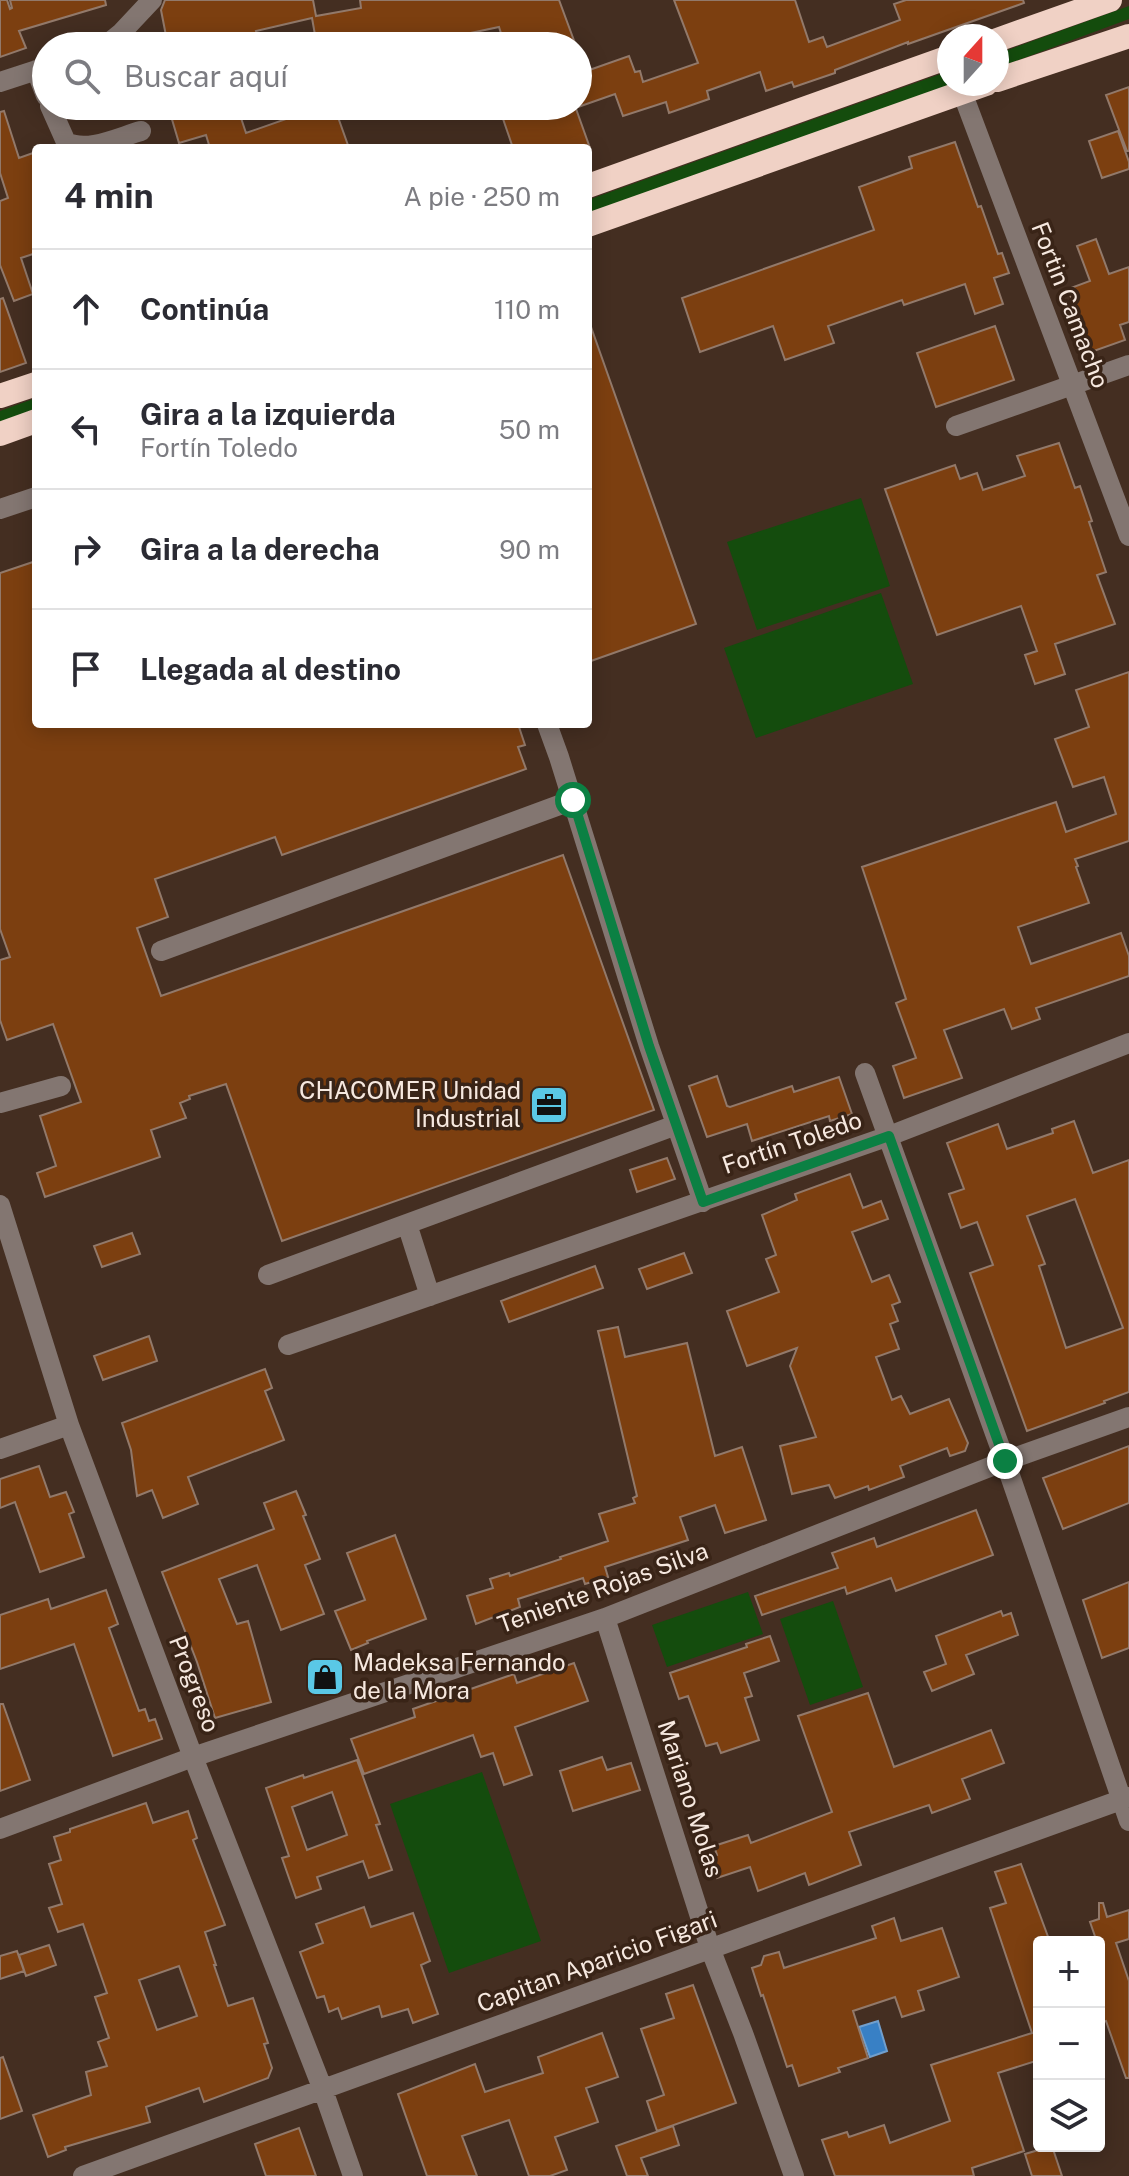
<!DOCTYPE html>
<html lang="es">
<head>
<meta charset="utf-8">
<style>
  body { margin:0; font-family:"Public Sans",sans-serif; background:#f2f2f3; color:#2b2b33 }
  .controls { position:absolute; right:24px; bottom:24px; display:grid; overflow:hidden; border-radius:8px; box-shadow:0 4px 20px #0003 }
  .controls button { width:72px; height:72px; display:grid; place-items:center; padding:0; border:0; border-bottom:2px solid #e1e1e2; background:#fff; color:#2b2b33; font:40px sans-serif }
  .compass { position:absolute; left:937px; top:24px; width:72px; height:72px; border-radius:50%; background:#fff; box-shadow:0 4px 20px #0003; rotate:21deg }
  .stop { position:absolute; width:24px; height:24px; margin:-18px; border:6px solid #0b8043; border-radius:50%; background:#fff }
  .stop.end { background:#0b8043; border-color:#fff; box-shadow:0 2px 8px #0008 }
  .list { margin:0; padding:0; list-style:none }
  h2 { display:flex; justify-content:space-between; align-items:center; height:104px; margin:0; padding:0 32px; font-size:34px }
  h2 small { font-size:26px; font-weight:400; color:#7c7c81 }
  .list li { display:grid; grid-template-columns:52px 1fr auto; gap:24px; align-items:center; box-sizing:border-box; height:120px; padding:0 32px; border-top:2px solid #e1e1e2 }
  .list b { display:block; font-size:30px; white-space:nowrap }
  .list p { margin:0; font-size:26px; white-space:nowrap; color:#7c7c81 }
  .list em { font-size:26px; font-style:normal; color:#7c7c81 }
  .icon { flex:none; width:44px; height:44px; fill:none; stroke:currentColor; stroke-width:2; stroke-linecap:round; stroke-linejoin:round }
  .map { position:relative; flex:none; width:1129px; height:2176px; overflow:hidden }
  .search { position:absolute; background:#fff; box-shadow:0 4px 20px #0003; left:32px; top:32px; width:560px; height:88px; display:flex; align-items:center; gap:20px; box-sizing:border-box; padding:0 28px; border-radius:44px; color:#7c7c81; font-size:30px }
  .panel { position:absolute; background:#fff; box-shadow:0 4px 20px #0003; left:32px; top:144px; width:560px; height:584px; border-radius:8px }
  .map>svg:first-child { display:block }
  .green { fill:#144c0d }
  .water { fill:#3880c5; stroke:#719fcd; stroke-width:2 }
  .building { fill:#7c3f10; stroke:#92796a; stroke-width:2; fill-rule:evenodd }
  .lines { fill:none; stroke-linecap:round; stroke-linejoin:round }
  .minor { stroke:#837671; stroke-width:20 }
  .highway { stroke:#f0d1c5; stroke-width:24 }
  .route { stroke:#0b8043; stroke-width:10 }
  .labels { text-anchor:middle; stroke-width:7; stroke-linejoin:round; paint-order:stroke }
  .street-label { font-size:24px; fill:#f6e8df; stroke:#392417 }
  .poi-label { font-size:24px; fill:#f6e8df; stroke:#392417; text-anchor:end }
</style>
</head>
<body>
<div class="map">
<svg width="1129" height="2176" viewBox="0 0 1129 2176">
  <rect width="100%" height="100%" fill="#442e21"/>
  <path class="green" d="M1129 6V19L997 68V54Z
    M949 71V84H954L588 214V200Z
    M36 398V411L0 424V411Z
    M861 498 890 586 757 630 727 542Z
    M881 593 913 684 756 738 724 648Z
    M748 1592 763 1634 667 1667 652 1625Z
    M833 1601 863 1687 810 1705 780 1619Z
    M482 1772 541 1941 449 1973 390 1804Z"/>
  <path class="water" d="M878 2021 887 2051 870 2057 859 2027Z"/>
  <path class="building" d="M0 0H7L10 9 12 8 10 0H105L106 5 19 31 26 48 0 57Z
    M165 0H313L316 16 361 8 360 0H559L576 46H505L499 27 447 38 391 46H317L312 18 256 31 260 46H168L161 10Z
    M674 0H795L809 42 823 37 827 47 900 20 894 4 906 0H1023L1024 3 908 44V42L835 70V73L794 87 792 82 766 91 760 72 707 91 709 99 669 113 666 102 623 116 615 94 578 107V74L629 56 635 72 640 71 643 82 698 63Z
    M1129 87V151H1127L1106 95Z
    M168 106H237L246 133 292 117 288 106H334L349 148H210L206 135 179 143Z
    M511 106H575L590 148H513L500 110Z
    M4 111 19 158 36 152V253L21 258 33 294 14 301 0 265V201L8 198 0 173V112Z
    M1118 131 1129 162V169L1102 178 1089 141Z
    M955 142 978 207 981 206 998 254 1002 253 1009 273 994 278 1003 304 975 314 965 284 904 305 902 300 828 326 834 343 785 360 773 326 700 352 682 298 874 230 859 187 912 168 909 157Z
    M1096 239 1109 274 1129 267V322L1120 325 1125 340 1091 352 1068 289 1090 281 1077 246Z
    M3 298 26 363 0 372V299Z
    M995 326 1014 380 936 407 917 353Z
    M588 327H591L696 624 588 662Z
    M1059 443 1075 488 1080 486 1092 521 1089 522 1106 572 1097 575 1115 624 1055 644 1065 674 1035 684 1025 655 1037 651 1021 606 937 635 885 489 955 465 960 479 977 473 983 490 1025 476 1017 456Z
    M36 561V724H518L525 745 518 747 526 769 282 855 275 837 155 879 168 917 137 928 161 996 563 855 654 1110 282 1241 226 1084 189 1096 190 1099 180 1103 186 1118 151 1130 160 1157 45 1197 37 1173 56 1166 40 1116 81 1102 53 1024 7 1040 0 1020V960L10 957 0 929V573Z
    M1129 672V841L1075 859 1078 866 1076 867 1089 903 1018 927 1031 964 1121 933 1129 956V976L1036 1008 1040 1019 1012 1029 1004 1009 944 1030 962 1078 904 1098 893 1066 916 1058 896 1003 906 999 862 867 1056 802 1066 832 1116 814 1104 777 1073 787 1055 739 1089 727 1076 690Z
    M717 1076 727 1106 730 1107 792 1086 794 1092 839 1077 852 1114 830 1121 829 1116 752 1141 747 1124 707 1137 689 1086Z
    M1074 1121 1093 1173 1129 1160V1392L1104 1401 1105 1403 1027 1431 970 1273 993 1265 977 1222 961 1228 949 1194 964 1189 947 1143 998 1124 1007 1149 1053 1133 1052 1129ZM1075 1199 1123 1328 1066 1348 1039 1266 1045 1264 1027 1216Z
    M667 1158 675 1179 637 1192 630 1170Z
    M850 1174 863 1208 881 1201 888 1219 852 1232 872 1282 889 1275 900 1302 892 1305 898 1321 890 1324 899 1349 876 1357 892 1400 901 1396 910 1414 949 1399 968 1443 965 1451 950 1456 947 1448 900 1466 904 1477 869 1490 868 1486 835 1498 829 1485 792 1494 780 1446 816 1437 790 1366 797 1348 747 1366 727 1311 779 1292 766 1259 776 1255 762 1215 797 1200 795 1194Z
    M132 1233 140 1254 102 1267 94 1246Z
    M684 1253 692 1273 647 1289 639 1269Z
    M595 1266 603 1288 509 1322 501 1301Z
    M618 1327 625 1357 687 1343 715 1456 742 1447 766 1520 725 1533 715 1505 680 1517 688 1540 605 1567 608 1577 585 1584 583 1578 518 1599 520 1607 476 1624 467 1596 493 1588 490 1579 509 1573 510 1576 561 1559 560 1557 608 1541 599 1514 635 1503 633 1498 637 1496 598 1331Z
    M149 1336 157 1361 103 1380 94 1356Z
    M265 1369 272 1388 265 1391 284 1440 188 1477 198 1504 163 1518 152 1490 137 1496 131 1450 122 1423Z
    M1129 1446V1503L1063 1529 1043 1478Z
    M39 1466 50 1497 66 1492 74 1512 69 1514 84 1557 40 1572 15 1502 0 1508V1479Z
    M296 1491 306 1515 303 1516 320 1559 305 1565 324 1614 281 1630 257 1565 219 1579 237 1624 248 1621 271 1702 215 1718 197 1662 162 1572 274 1529 264 1503Z
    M976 1510 993 1555 896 1591 891 1578 847 1594 845 1587 762 1615 755 1596 838 1568 832 1553 874 1538 877 1547Z
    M395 1535 426 1619 367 1641 368 1643 351 1650 335 1611 365 1600 347 1553Z
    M1129 1582V1648L1102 1658 1083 1600Z
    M106 1590 118 1624 109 1628 139 1711 145 1709 149 1721 155 1719 162 1739 113 1756 74 1644 0 1669V1615L48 1599 51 1609Z
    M1001 1611 1003 1616 1011 1613 1018 1635 966 1655 974 1674 932 1691 924 1672 946 1664 936 1636Z
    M770 1636 779 1661 744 1673 752 1696 745 1698 759 1740 721 1753 717 1743 706 1746 688 1696 679 1699 670 1673 747 1647 746 1644Z
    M574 1663 588 1701 515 1727 532 1775 504 1785 493 1753 481 1757 473 1735 364 1774 351 1739 415 1717 413 1709 514 1674 517 1683Z
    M868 1693 894 1767 991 1730 1004 1763 962 1779 970 1799 932 1813 929 1805 849 1832 861 1865 809 1885 805 1873 758 1891 750 1867 717 1878 710 1858 717 1855 714 1846 748 1835 751 1843 832 1812 798 1716Z
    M0 1704H3L30 1780 0 1791Z
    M602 1757 607 1770 631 1763 640 1790 573 1811 560 1771Z
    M357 1760 380 1824 376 1825 392 1870 369 1878 363 1861 317 1877 321 1889 296 1898 282 1858 289 1856 266 1788 303 1775 304 1778ZM332 1792 347 1835 307 1850 292 1807Z
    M146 1803 153 1823 188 1811 197 1838 193 1840 225 1925 205 1932 216 1965H214L228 2006 253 1998 268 2043 264 2044 272 2068 268 2078 204 2102 199 2088 146 2107 150 2122 65 2147 66 2150 48 2157 33 2115 91 2095 86 2072 107 2066 98 2042 109 2038 95 1997 107 1993 83 1924 58 1932 49 1908 62 1904 49 1864 61 1860 54 1837 70 1832V1829ZM179 1966 197 2016 157 2030 139 1980Z
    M1021 1864 1050 1942H1039V2060L998 2073 1024 2151 972 2168 974 2176H835L822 2140 847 2132 849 2137 884 2125 890 2143 950 2121 931 2065 1032 2033 990 1908 1006 1903 995 1872Z
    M1099 1903H1103L1107 1917 1129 1910V1939L1116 1943 1129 1981V2078H1126L1106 2021 1099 2023V1942H1097L1090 1922 1099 1919Z
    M364 1907 371 1927 413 1913 430 1961 421 1965 438 2014 413 2023 408 2009 382 2017 379 2006 342 2019 338 2008 329 2012 324 1996 317 1998 300 1952 323 1943 316 1924Z
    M894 1918 901 1941 942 1928 959 1977 918 1991 924 2010 902 2017 895 1997 853 2011 868 2058 838 2068 840 2072 799 2086 792 2065 787 2067 763 1995 761 1996 752 1968 761 1965 764 1956 779 1952 784 1968 876 1938 872 1926Z
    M49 1945 56 1965 26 1976 19 1955Z
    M17 1951 24 1971 0 1979V1956Z
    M693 1985 736 2103 657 2131 647 2101 664 2095 641 2029 674 2018 666 1994Z
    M602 2033 618 2077 586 2088 598 2122 555 2137 567 2170 550 2176H529L509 2120 462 2136 477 2176H427L398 2094 475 2064 485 2092 543 2073 538 2057Z
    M3 2057 22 2111 0 2119V2058Z
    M673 2126 679 2145 641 2158 648 2176H627L616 2146Z
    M299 2128 316 2176H266L255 2144Z
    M1052 2146 1062 2176H1032L1025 2154Z"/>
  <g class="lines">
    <path class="minor" d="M105 46 121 33 152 0
      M36 70 46 96
      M0 82 46 67
      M962 92 1129 536
      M50 106 66 142C88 153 119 137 141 131
      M956 426 1129 365
      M0 509 36 497
      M547 724 559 757 649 1046 703 1202
      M161 951 573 800
      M865 1073 1005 1461 1129 1821
      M0 1103 61 1086
      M0 1205 69 1425 193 1757 323 2090 353 2176
      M407 1224 430 1296
      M268 1275 676 1125
      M288 1345 889 1136 1129 1043
      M0 1449 69 1425
      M605 1618 710 1948 743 2033 794 2176
      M0 1829 193 1757 605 1618 1005 1461 1129 1417
      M83 2176 1129 1797"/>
    <path class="highway" d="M997 40 1110 0
      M997 80 1129 36
      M588 186 949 57
      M588 225 986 84
      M0 396 36 384
      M0 434 36 421"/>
  </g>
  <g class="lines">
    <path class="route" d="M573 800 649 1046 703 1202 889 1136 1005 1461"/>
  </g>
  <defs>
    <symbol id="office-square" viewBox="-11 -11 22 22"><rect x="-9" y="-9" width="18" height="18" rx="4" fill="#5ac8e6" stroke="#392417"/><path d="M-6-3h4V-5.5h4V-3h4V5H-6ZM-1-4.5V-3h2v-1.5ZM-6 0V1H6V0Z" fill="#111"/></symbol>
    <symbol id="shop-square" viewBox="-11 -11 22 22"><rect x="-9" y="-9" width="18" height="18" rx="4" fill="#5ac8e6" stroke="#392417"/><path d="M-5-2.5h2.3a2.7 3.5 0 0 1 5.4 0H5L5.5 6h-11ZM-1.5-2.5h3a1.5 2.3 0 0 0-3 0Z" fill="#111"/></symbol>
  </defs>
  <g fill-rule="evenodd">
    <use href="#office-square" x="527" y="1083" width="44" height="44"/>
    <use href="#shop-square" x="303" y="1655" width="44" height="44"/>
  </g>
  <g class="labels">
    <g class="street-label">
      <text transform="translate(1070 305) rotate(69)" y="8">Fortin Camacho</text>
      <text transform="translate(792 1143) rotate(-19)" y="8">Fortín Toledo</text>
      <text transform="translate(603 1588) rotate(-20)" y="8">Teniente Rojas Silva</text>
      <text transform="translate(194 1684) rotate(69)" y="8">Progreso</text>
      <text transform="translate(690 1799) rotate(72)" y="8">Mariano Molas</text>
      <text transform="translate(597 1962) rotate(-20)" y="8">Capitan Aparicio Figari</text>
    </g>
    <g class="poi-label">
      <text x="521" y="1099">CHACOMER Unidad<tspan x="521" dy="28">Industrial</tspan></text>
      <text x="353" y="1671" text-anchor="start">Madeksa Fernando<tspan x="353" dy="28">de la Mora</tspan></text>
    </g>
  </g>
</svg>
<div class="controls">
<button>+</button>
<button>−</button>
<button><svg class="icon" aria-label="layers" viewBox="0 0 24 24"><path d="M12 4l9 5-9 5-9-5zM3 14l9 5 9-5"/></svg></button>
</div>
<svg class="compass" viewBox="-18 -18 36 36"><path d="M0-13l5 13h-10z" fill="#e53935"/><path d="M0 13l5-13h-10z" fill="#7c7c81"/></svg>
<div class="stop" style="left:573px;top:800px"></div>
<div class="stop end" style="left:1005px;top:1461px"></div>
<div class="search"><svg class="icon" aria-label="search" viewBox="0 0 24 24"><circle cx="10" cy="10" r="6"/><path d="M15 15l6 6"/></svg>Buscar aquí</div>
<section class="panel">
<h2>4 min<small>A pie · 250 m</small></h2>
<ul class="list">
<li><svg class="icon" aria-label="ahead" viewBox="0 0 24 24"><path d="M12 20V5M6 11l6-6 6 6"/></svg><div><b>Continúa</b></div><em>110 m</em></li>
<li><svg class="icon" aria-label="left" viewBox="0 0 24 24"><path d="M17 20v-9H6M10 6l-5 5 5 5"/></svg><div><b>Gira a la izquierda</b><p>Fortín Toledo</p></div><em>50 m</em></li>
<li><svg class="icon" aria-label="right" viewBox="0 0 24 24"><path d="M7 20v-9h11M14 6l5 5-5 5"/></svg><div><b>Gira a la derecha</b></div><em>90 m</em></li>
<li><svg class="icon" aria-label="arrive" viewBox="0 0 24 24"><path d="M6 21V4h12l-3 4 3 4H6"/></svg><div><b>Llegada al destino</b></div></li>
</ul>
</section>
</div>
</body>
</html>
